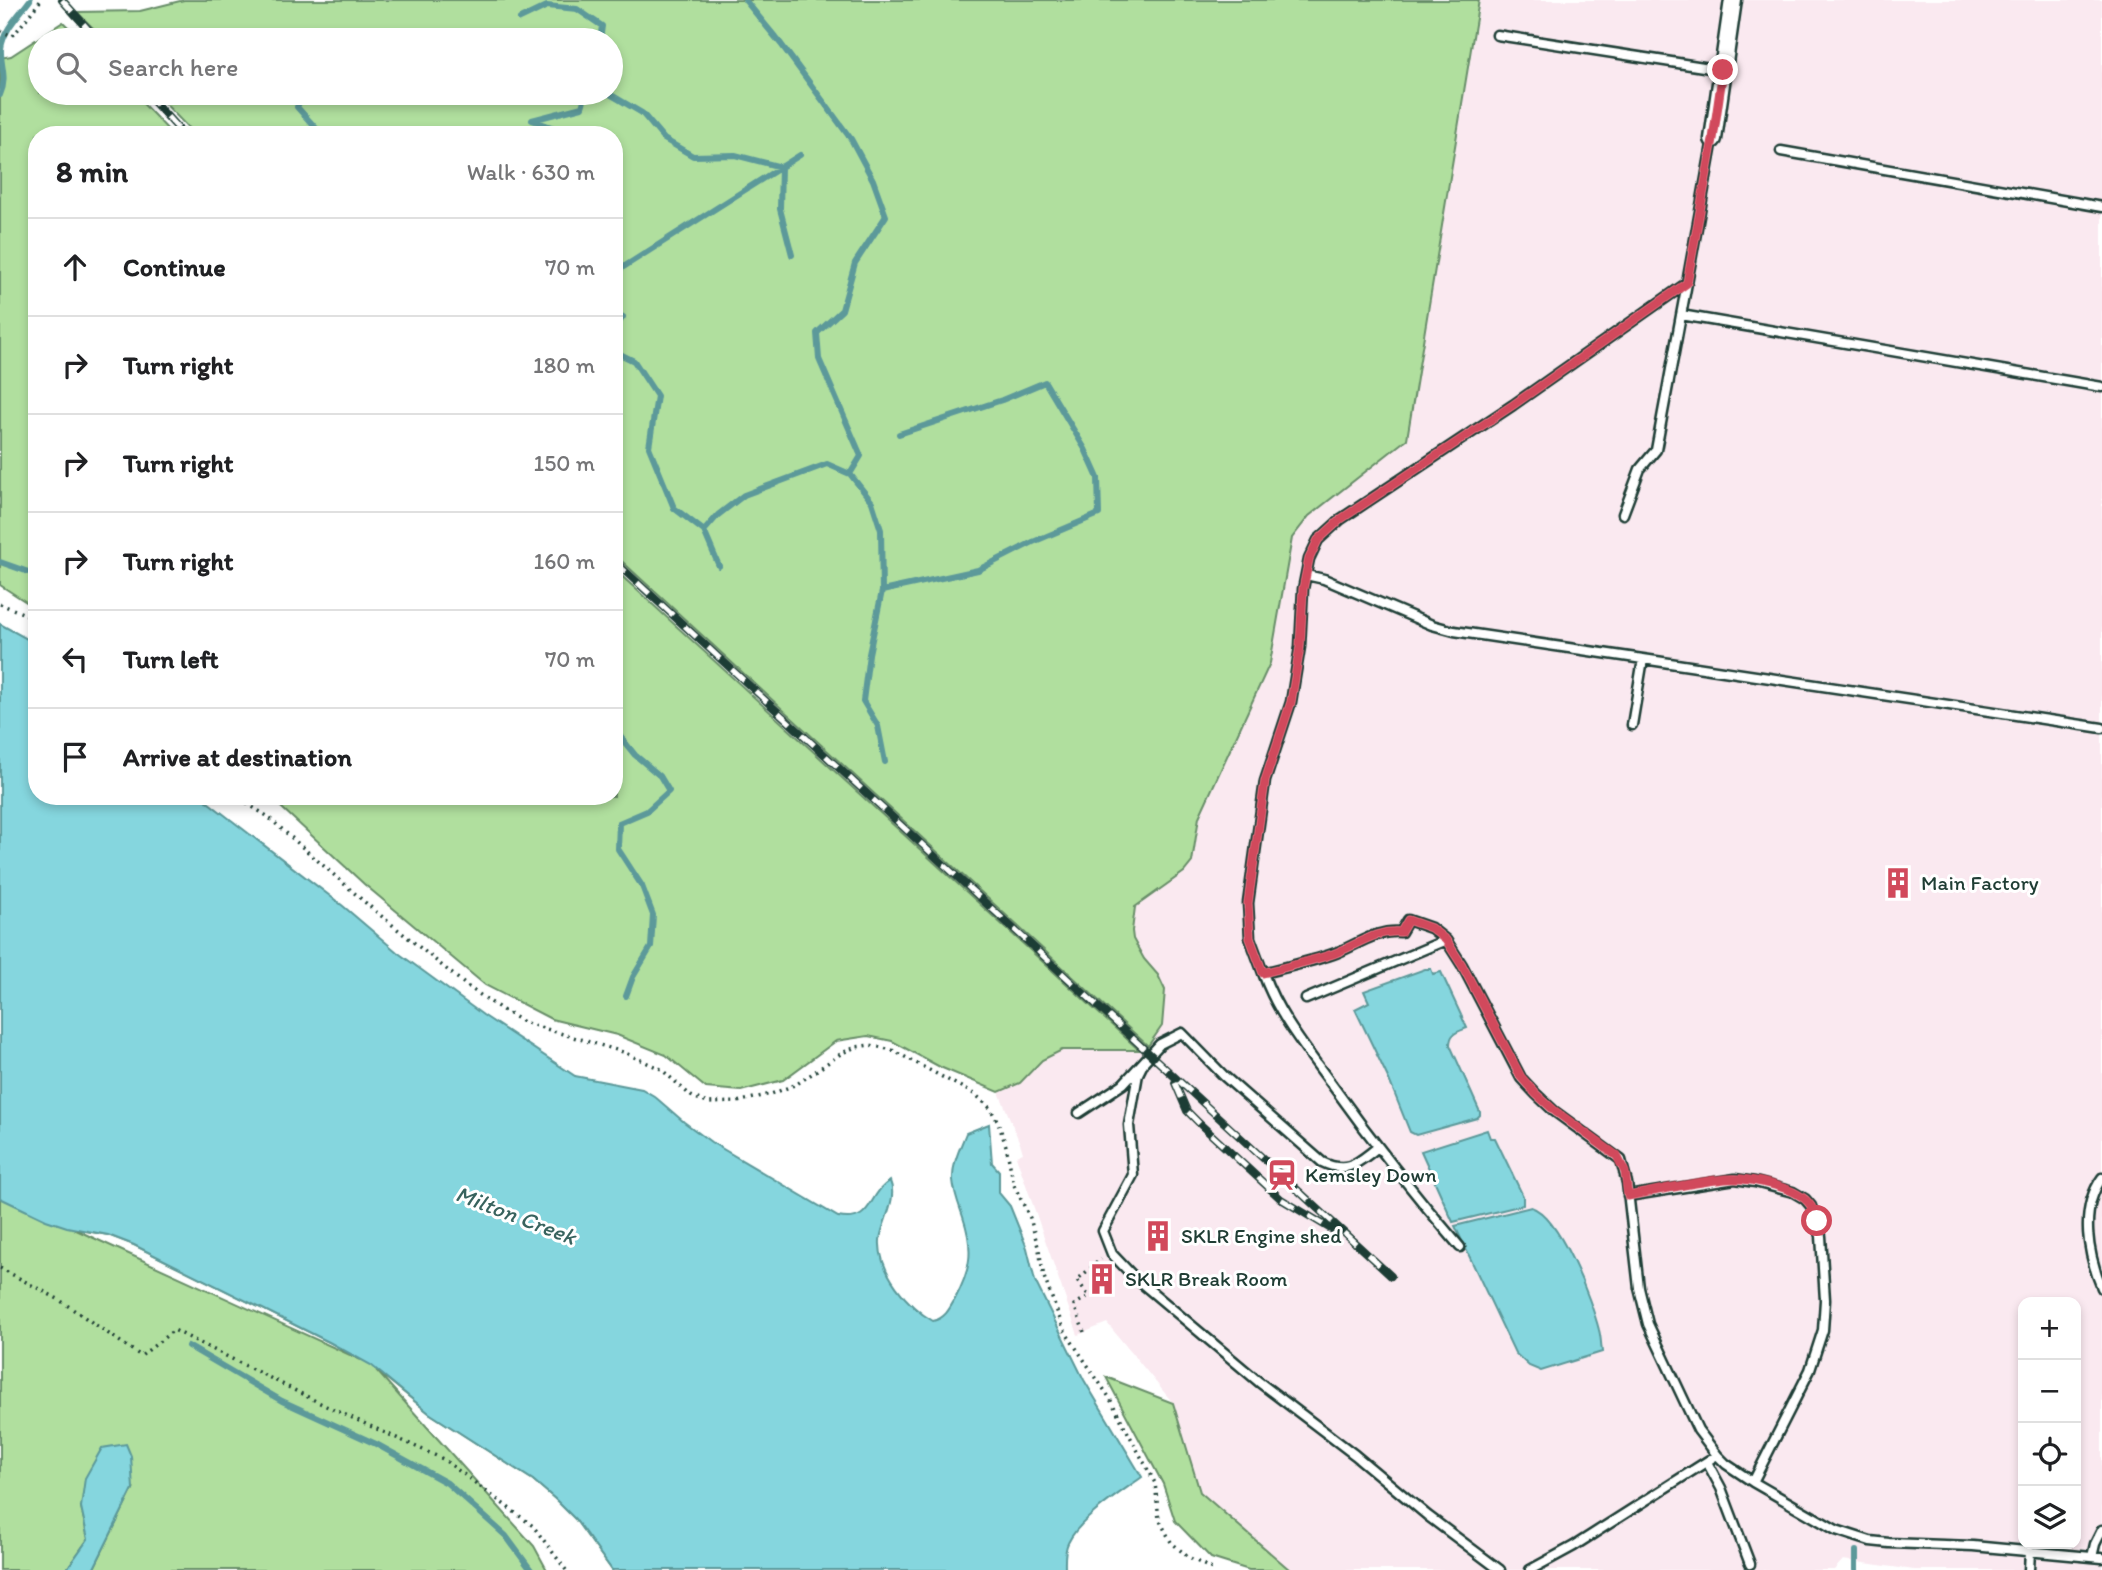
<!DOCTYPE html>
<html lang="en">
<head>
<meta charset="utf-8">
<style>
  body { margin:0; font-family:Itim,sans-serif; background:#f6f6f6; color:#202124 }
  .controls { position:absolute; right:21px; bottom:21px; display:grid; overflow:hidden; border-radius:14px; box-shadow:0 4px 10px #0003 }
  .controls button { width:63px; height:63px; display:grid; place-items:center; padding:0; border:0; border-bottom:2px solid #e0e0e0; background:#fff; color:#202124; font:35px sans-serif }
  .stop { position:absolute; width:21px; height:21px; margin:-16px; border:5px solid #d1495b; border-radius:50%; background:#fff }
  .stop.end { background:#d1495b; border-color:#fff; box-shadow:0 2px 7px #0008 }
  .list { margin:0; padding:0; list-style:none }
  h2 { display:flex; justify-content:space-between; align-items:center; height:91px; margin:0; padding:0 28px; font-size:30px }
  h2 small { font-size:23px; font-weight:400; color:#757577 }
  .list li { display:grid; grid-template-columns:46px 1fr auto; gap:21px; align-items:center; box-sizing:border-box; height:98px; padding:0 28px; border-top:2px solid #e0e0e0 }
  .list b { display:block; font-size:26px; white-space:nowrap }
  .list em { font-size:23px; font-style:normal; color:#757577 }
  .icon { flex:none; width:38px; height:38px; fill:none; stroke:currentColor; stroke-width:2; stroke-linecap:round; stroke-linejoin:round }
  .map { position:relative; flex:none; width:2102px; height:1570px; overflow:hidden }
  .search { position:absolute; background:#fff; box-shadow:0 4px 10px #0003; left:28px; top:28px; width:595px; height:77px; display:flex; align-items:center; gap:18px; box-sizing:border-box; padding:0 24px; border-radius:38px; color:#757577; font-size:26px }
  .panel { position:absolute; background:#fff; box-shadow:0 4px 10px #0003; left:28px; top:126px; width:595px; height:679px; border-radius:28px }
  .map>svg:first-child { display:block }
  .built { fill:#fae9f0; fill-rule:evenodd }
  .green { fill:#b0df9e; stroke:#688e69; stroke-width:2; fill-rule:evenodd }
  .water { fill:#85d6de; stroke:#5c999a; stroke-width:2 }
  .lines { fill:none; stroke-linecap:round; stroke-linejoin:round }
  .stream { stroke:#5c999a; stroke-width:6 }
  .service-casing { stroke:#1f3d34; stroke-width:13 }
  .minor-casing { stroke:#1f3d34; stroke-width:21 }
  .path { stroke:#1f3d34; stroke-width:3.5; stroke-dasharray:2 5; stroke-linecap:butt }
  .service { stroke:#fff; stroke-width:8 }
  .minor { stroke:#fff; stroke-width:16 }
  .rail-casing { stroke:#1f3d34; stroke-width:8 }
  .rail { stroke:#fff; stroke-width:5; stroke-dasharray:16; stroke-linecap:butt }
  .route { stroke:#d1495b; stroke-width:9 }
  .labels { text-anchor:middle; stroke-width:6; stroke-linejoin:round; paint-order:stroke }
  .poi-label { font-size:21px; fill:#1f3d34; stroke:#fff; text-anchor:start }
  .water-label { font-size:23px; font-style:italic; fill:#38635e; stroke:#fff }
</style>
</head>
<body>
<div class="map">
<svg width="2102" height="1570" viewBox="0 0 2102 1570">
  <rect width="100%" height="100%" fill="#fff"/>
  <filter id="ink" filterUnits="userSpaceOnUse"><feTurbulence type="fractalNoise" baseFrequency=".0143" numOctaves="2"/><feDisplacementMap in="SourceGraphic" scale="14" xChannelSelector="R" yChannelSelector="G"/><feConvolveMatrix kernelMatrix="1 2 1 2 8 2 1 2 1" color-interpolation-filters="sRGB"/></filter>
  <g filter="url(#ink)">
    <path class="built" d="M1480 0H2102V1570H1914L1843 1560 1834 1570H1290L1200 1492 1173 1403 1107 1323 1078 1335 1016 1156 1023 1153 1021 1146 999 1092 1020 1083 1042 1060 1062 1050H1139L1148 1046 1163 983 1135 947 1133 939V917L1135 907 1192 862 1199 817 1270 663 1292 538 1309 516 1407 439ZM2023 1302H2076V1544H2023Z"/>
    <path class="green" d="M184 0H1479L1407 439 1309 516 1292 538 1270 663 1199 817 1192 862 1184 872 1135 907 1132 931 1133 939 1144 959 1158 975 1165 990 1162 1026 1148 1046 614 554V135H195L155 93H611V40H105L77 12 140 11Z
      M63 22 81 40H40V93H133L173 135H37V609L0 585V58L11 56Z
      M614 569 1139 1050H1062L1042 1060 1020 1083 999 1092 940 1067 892 1041 868 1036 836 1041 783 1080 741 1091 706 1088 666 1055 617 1035 551 1019 485 985 364 884 269 796H614Z
      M0 1031 591 1241 612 1570 575 1519 555 1499 533 1480 429 1413 376 1370 534 1546 547 1570H93L133 1489 81 1507 88 1539 66 1570H0ZM74 1229 108 1235 134 1245 329 1342 361 1360Z
      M1106 1377 1173 1403 1200 1492 1290 1570H1249L1211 1558 1175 1521 1163 1484Z"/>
    <path class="water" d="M0 624 31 641 37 648V796H200L343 906 397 952 483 1015 575 1076 642 1089 654 1096 684 1122 711 1142 838 1217C874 1224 867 1194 890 1181 898 1199 882 1222 880 1240 878 1271 908 1307 933 1321 945 1318 949 1310 955 1299 971 1269 974 1250 963 1217 959 1205 954 1193 953 1180 952 1164 960 1148 966 1133L989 1124 992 1163 999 1171V1193L1010 1206 1027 1248 1035 1281 1084 1380 1142 1477C1120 1493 1079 1519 1068 1543 1064 1551 1065 1561 1065 1570H612L575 1519 555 1499 533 1480 429 1413 371 1365 329 1342 134 1245 108 1235 67 1227 46 1220 0 1198Z
      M1425 969H1431L1433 974 1441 972 1467 1028C1457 1032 1450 1033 1450 1045L1480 1112V1115L1477 1118 1416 1135 1410 1132 1389 1080 1355 1009 1369 1002 1364 991Z
      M1487 1130 1490 1138H1495L1523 1196V1205L1453 1222 1421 1151Z
      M1531 1207C1560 1216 1592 1302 1599 1330 1601 1337 1601 1345 1602 1352L1541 1371 1529 1366 1515 1353 1455 1226Z
      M126 1444 131 1456 133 1489 93 1570H66L88 1539 81 1507 85 1478 102 1448Z"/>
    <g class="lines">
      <path class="stream" d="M745 0 781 44 851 139 873 180 886 216 855 263 842 310 817 333 819 359 861 456 850 474
        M520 19 547 6 577 9 602 26 600 40
        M303 93 297 107 322 135
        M608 93 642 113 664 139 693 156 735 155 781 167 780 209 792 255
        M0 95C8 77 0 66 1 49 3 30 19 15 30 0
        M568 135V133L532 120 582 107 586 93
        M614 273 800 155
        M614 329 623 317
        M614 351 634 361 657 396 649 447 674 508 704 531 719 566
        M704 531 718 515 744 495 827 464 850 474 872 502 881 530 882 591 869 654 863 701 878 726 885 762
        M0 562 37 575
        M882 591 978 570 1033 542 1099 514 1098 478 1085 449 1045 382 1002 400 899 434
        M614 729 635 755 660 776 669 791 647 811 619 823 618 849 642 886 653 915 651 947 633 977 626 996
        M188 1346 282 1401 376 1444 447 1483 506 1536 531 1570
        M1856 1551V1570"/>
      <defs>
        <path id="service" d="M1497 35 1723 70
          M1781 151 2102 207
          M1681 315 2102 387
          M1623 514 1640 469 1656 450 1687 283
          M1306 575 1324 579 1432 625 1454 631 1643 659 1632 725
          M1643 659 2102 728
          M1446 940 1462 965 1521 1078 1536 1094 1554 1111 1621 1160 1627 1183 1639 1288 1648 1324 1698 1430 1717 1455 1574 1546 1530 1570
          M1263 973C1277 1013 1305 1048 1330 1082 1371 1139 1414 1194 1460 1247
          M1306 999 1446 940 1431 928 1408 920 1401 932C1376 929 1356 946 1333 954 1310 962 1286 967 1263 973L1250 938 1248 903 1265 781 1291 702 1300 647 1303 589 1309 559 1318 540 1341 519 1513 405 1687 283 1713 139
          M1143 1064 1138 1074 1129 1125 1133 1175 1103 1231 1112 1254 1133 1276 1259 1382 1355 1455 1428 1516 1500 1570
          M1079 1113 1123 1084 1160 1044 1182 1033 1224 1076 1322 1162C1348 1175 1358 1162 1378 1147
          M2102 1178C2079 1210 2088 1255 2102 1288
          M1628 1196 1735 1179 1755 1182 1793 1192 1805 1199 1811 1206 1821 1236 1825 1300 1823 1330 1810 1370 1753 1482 1726 1464 1717 1455
          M1707 1462 1721 1488 1750 1564
          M1753 1482 1836 1530 1870 1541 1889 1543 1973 1546 2102 1558
          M2092 1557 2095 1544 2102 1530
          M2029 1570 2030 1551"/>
        <path id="minor" d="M1713 139 1733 0"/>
      </defs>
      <use href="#service" class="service-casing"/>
      <use href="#minor" class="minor-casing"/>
      <path class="path" d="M0 31 13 36 41 0
        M0 604 25 614 37 623
        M235 796 267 816 368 905 467 986 504 1011 523 1022 623 1052 661 1069 691 1096 707 1103 737 1102 771 1094 797 1084 842 1053 856 1047 870 1045 892 1050 976 1095 990 1108 998 1122 1006 1146 1014 1185 1030 1218 1039 1250 1044 1277 1064 1330 1109 1397 1155 1483 1159 1519 1171 1542 1188 1557 1214 1570
        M0 1268 58 1299 141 1356 174 1330 326 1406 443 1459 533 1526 566 1570
        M1084 1332 1074 1305 1089 1296 1077 1280 1101 1259"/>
      <use href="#service" class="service"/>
      <use href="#minor" class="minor"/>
      <defs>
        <path id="rail" d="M62 0 98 40
          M146 93 184 135
          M614 561 1391 1276
          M1175 1083 1187 1111 1201 1125 1281 1199 1331 1229"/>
      </defs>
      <use href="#rail" class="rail-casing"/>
      <use href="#rail" class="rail"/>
    </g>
  </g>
  <g class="lines" filter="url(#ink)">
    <path class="route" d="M1723 70 1713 139 1687 283 1513 405 1341 519 1318 540 1309 559 1303 589 1300 647 1291 702 1265 781 1248 903 1250 938 1263 973C1286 967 1310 961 1333 954 1356 946 1376 929 1401 932L1408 920 1431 928 1446 940 1462 965 1521 1077 1536 1094 1555 1111 1617 1156 1625 1172 1628 1196C1660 1190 1693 1182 1725 1179 1746 1177 1799 1186 1811 1206 1814 1210 1815 1216 1817 1221"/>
  </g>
  <defs>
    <symbol id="building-bare" viewBox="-9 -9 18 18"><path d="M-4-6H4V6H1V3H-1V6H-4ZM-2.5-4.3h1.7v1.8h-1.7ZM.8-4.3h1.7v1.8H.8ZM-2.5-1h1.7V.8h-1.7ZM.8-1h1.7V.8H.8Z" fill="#d1495b" stroke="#fff" stroke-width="2.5" paint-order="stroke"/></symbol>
    <symbol id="station-bare" viewBox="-9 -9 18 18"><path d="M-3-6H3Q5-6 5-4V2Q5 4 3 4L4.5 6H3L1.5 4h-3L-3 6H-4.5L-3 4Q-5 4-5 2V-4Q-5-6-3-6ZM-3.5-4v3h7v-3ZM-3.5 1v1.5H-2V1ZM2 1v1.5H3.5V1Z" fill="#d1495b" stroke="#fff" stroke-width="2.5" paint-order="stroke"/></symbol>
  </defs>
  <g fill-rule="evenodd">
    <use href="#building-bare" x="1876" y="861" width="44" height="44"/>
    <use href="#station-bare" x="1260" y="1153" width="44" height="44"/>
    <use href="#building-bare" x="1136" y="1214" width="44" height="44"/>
    <use href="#building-bare" x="1080" y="1257" width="44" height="44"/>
  </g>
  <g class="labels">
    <g class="poi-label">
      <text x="1921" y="890">Main Factory</text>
      <text x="1305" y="1182">Kemsley Down</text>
      <text x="1181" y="1243">SKLR Engine shed</text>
      <text x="1125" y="1286">SKLR Break Room</text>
    </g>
    <g class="water-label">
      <text transform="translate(516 1215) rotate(21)" y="8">Milton Creek</text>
    </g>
  </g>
</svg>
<div class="controls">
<button>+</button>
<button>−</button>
<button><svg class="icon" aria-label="locate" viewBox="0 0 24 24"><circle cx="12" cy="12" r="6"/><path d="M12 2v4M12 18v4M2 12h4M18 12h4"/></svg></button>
<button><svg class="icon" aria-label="layers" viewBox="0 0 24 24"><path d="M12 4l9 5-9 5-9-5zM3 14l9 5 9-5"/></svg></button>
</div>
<div class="stop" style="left:1817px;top:1221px"></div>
<div class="stop end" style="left:1723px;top:70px"></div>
<div class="search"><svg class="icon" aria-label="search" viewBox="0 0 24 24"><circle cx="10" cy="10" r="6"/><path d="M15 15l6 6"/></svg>Search here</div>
<section class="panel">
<h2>8 min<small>Walk · 630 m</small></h2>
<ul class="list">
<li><svg class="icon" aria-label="ahead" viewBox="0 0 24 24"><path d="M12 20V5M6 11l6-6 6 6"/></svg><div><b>Continue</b></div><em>70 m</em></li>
<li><svg class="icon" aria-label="right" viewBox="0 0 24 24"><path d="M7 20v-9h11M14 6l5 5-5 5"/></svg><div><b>Turn right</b></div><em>180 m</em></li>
<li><svg class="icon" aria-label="right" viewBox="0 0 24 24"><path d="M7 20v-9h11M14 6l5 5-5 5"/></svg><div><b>Turn right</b></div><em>150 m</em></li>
<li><svg class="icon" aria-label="right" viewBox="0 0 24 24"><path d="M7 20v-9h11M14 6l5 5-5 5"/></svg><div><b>Turn right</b></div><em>160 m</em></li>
<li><svg class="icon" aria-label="left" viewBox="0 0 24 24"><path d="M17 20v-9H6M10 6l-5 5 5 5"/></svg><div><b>Turn left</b></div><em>70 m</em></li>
<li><svg class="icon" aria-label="arrive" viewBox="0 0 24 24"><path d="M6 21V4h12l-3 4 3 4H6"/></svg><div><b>Arrive at destination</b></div></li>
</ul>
</section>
</div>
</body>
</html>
